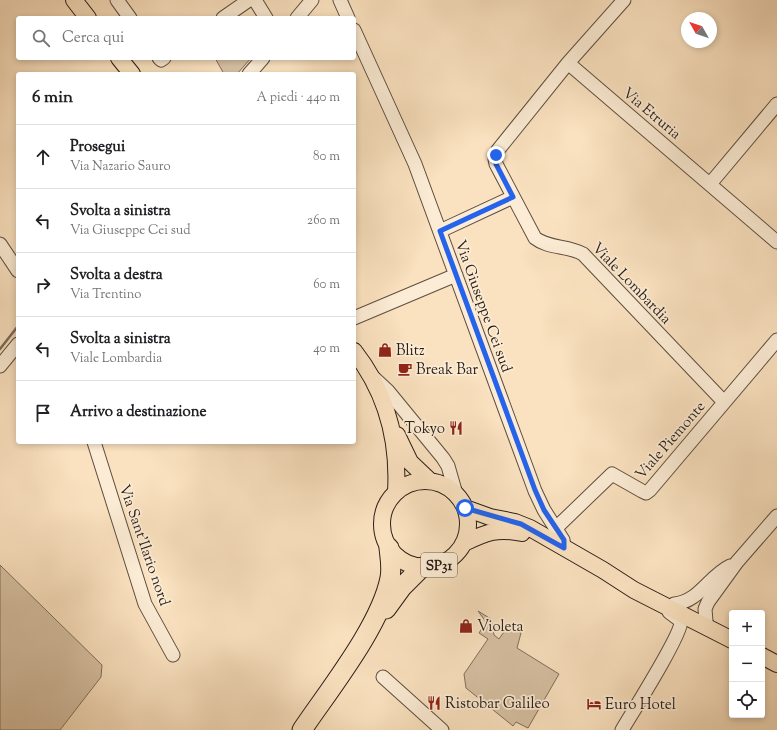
<!DOCTYPE html>
<html lang="it">
<head>
<meta charset="utf-8">
<style>
  body { margin:0; font-family:"Sorts Mill Goudy",serif; background:#f6f6f6; color:#202124 }
  .controls { position:absolute; right:12px; bottom:12px; display:grid; overflow:hidden; border-radius:4px; box-shadow:0 2px 6px #0003 }
  .controls button { width:36px; height:36px; display:grid; place-items:center; padding:0; border:0; border-bottom:1px solid #e0e0e0; background:#fff; color:#202124; font:20px sans-serif }
  .compass { position:absolute; left:681px; top:12px; width:36px; height:36px; border-radius:50%; background:#fff; box-shadow:0 2px 6px #0003; rotate:310deg }
  .stop { position:absolute; width:12px; height:12px; margin:-9px; border:3px solid #2563eb; border-radius:50%; background:#fff }
  .stop.end { background:#2563eb; border-color:#fff; box-shadow:0 1px 4px #0008 }
  .list { margin:0; padding:0; list-style:none }
  h2 { display:flex; justify-content:space-between; align-items:center; height:52px; margin:0; padding:0 16px; font-size:17px }
  h2 small { font-size:13px; font-weight:400; color:#757577 }
  .list li { display:grid; grid-template-columns:26px 1fr auto; gap:12px; align-items:center; box-sizing:border-box; height:64px; padding:0 16px; border-top:1px solid #e0e0e0 }
  .list b { display:block; font-size:15px; white-space:nowrap }
  .list p { margin:0; font-size:13px; white-space:nowrap; color:#757577 }
  .list em { font-size:13px; font-style:normal; color:#757577 }
  .icon { flex:none; width:22px; height:22px; fill:none; stroke:currentColor; stroke-width:2; stroke-linecap:round; stroke-linejoin:round }
  .map { position:relative; flex:none; width:777px; height:730px; overflow:hidden }
  .search { position:absolute; background:#fff; box-shadow:0 2px 6px #0003; left:16px; top:16px; width:340px; height:44px; display:flex; align-items:center; gap:10px; box-sizing:border-box; padding:0 14px; border-radius:4px; color:#757577; font-size:15px }
  .panel { position:absolute; background:#fff; box-shadow:0 2px 6px #0003; left:16px; top:72px; width:340px; height:372px; border-radius:4px }
  .map>svg:first-child { display:block }
  .green { fill:#d6c0a2; stroke:#806e5c }
  .lines { fill:none; stroke-linecap:round; stroke-linejoin:round }
  .stream { stroke:#7c6a59; stroke-width:2.5 }
  .minor-casing { stroke:#5d4e40; stroke-width:15 }
  .major-casing { stroke:#291d16; stroke-width:18 }
  .highway-casing { stroke:#291d16; stroke-width:21 }
  .minor { stroke:#fcecd5; stroke-width:13 }
  .major { stroke:#fae1bf; stroke-width:16 }
  .highway { stroke:#fae1bf; stroke-width:19 }
  .route { stroke:#2563eb; stroke-width:5 }
  .labels { text-anchor:middle; stroke-width:3.5; stroke-linejoin:round; paint-order:stroke }
  .shield { fill:#fcecd5; stroke:#685b4f; stroke-width:1 }
  .shield-label { font-size:14px; font-weight:bold; fill:#291d16 }
  .street-label { font-size:15px; fill:#291d16; stroke:#fcecd5 }
  .poi-label { font-size:15px; fill:#291d16; stroke:#fcecd5; text-anchor:start }
</style>
</head>
<body>
<div class="map">
<svg width="777" height="730" viewBox="0 0 777 730">
  <rect width="100%" height="100%" fill="#fae1bf"/>
  <filter id="stains"><feTurbulence type="fractalNoise" baseFrequency=".005" numOctaves="4"/><feColorMatrix values="0 0 0 0 .2 0 0 0 0 .09 0 0 0 0 .02 0 0 0 .5 -.17"/></filter>
  <radialGradient id="worn" r=".72"><stop offset=".6" stop-color="#630" stop-opacity="0"/><stop offset="1" stop-color="#630" stop-opacity=".3"/></radialGradient>
  <path class="green" d="M215 58H251L237 74H224Z
    M0 565 102 665 101 677 60 730H0Z
    M478 611 491 619 494 635 499 639 508 626 521 633 517 648 559 674 528 728 516 722 513 726 466 688 464 674 488 639 479 633 486 622Z"/>
  <g class="lines">
    <path class="stream" d="M0 349 18 326"/>
    <defs>
      <path id="minor" d="M117 0 130 18
        M255 0 266 18
        M340 0 348 18
        M624 0 568 63 777 242
        M223 18 249 0
        M297 18 312 0
        M354 30 415 164 535 491 544 510 563 540 564 548
        M159 58 161 60 164 58
        M568 63 498 150 495 159 496 164 535 238C549 249 567 245 583 254L724 402
        M249 74 263 58
        M710 184 777 104
        M440 231 513 197
        M0 244 18 271
        M354 318 456 275
        M0 366 18 344
        M374 378 388 391 443 458 448 466 456 494
        M94 442 145 604 173 655
        M557 527 612 474 642 491 646 493 650 490 777 340
        M674 604C699 602 709 576 730 566
        M706 621 705 609 708 602 737 562 777 516
        M383 677 442 730
        M622 730C632 713 682 634 681 621L669 612"/>
      <path id="major" d="M74 0 88 18
        M119 58 132 74
        M354 351C387 393 399 440 396 492
        M397 435 410 462 430 481
        M382 524a43 43 0 1 1 86 0a43 43 0 1 1-86 0Z
        M465 508 490 517 515 522 530 528 603 570 634 590 732 640
        M464 543C487 532 497 528 522 533
        M762 656 777 664"/>
      <path id="highway" d="M386 609 402 587 422 567
        M302 730C329 690 381 625 390 578 392 568 390 558 389 548"/>
    </defs>
    <use href="#minor" class="minor-casing"/>
    <use href="#major" class="major-casing"/>
    <use href="#highway" class="highway-casing"/>
    <use href="#minor" class="minor"/>
    <use href="#major" class="major"/>
    <use href="#highway" class="highway"/>
  </g>
  <g class="lines">
    <path class="route" d="M465 508 521 524 564 548V540L544 510 535 490 440 231 513 197 496 164V155"/>
  </g>
  <defs>
    <symbol id="shop-bare" viewBox="-9 -9 18 18"><path d="M-5-2.5h2.3a2.7 3.5 0 0 1 5.4 0H5L5.5 6h-11ZM-1.5-2.5h3a1.5 2.3 0 0 0-3 0Z" fill="#8f2418" stroke="#fcecd5" stroke-width="2.5" paint-order="stroke"/></symbol>
    <symbol id="cafe-bare" viewBox="-9 -9 18 18"><path d="M-5.5-4.5H6V0H3Q3 3.5 0 3.5H-2.5Q-5.5 3.5-5.5 0ZM3-3.2v2h1.7v-2ZM-6 4.5H4V6H-6Z" fill="#8f2418" stroke="#fcecd5" stroke-width="2.5" paint-order="stroke"/></symbol>
    <symbol id="restaurant-bare" viewBox="-9 -9 18 18"><path d="M-5-6h1v4h1v-4h1v4h1v-4h1v5L-1.5 .5V6h-2V.5L-5-1ZM5-6V6H3V1.5H1.5Q1.5-4 5-6Z" fill="#8f2418" stroke="#fcecd5" stroke-width="2.5" paint-order="stroke"/></symbol>
    <symbol id="hotel-bare" viewBox="-9 -9 18 18"><path d="M-6-4.5h1.5V1H6V5H4.5V3h-9V5H-6ZM-4 0a1.8 1.8 0 1 1 3.6 0ZM.5 0V-2.5h3Q6-2.5 6 0Z" fill="#8f2418" stroke="#fcecd5" stroke-width="2.5" paint-order="stroke"/></symbol>
  </defs>
  <g fill-rule="evenodd">
    <use href="#shop-bare" x="375" y="340" width="20" height="20"/>
    <use href="#cafe-bare" x="395" y="359" width="20" height="20"/>
    <use href="#restaurant-bare" x="446" y="418" width="20" height="20"/>
    <use href="#shop-bare" x="456" y="616" width="20" height="20"/>
    <use href="#restaurant-bare" x="424" y="693" width="20" height="20"/>
    <use href="#hotel-bare" x="584" y="694" width="20" height="20"/>
  </g>
  <g class="labels">
    <rect class="shield" x="421" y="553" width="36" height="24" rx="3"/>
    <g class="shield-label">
      <text x="439" y="570">SP31</text>
    </g>
    <g class="street-label">
      <text transform="translate(652 113) rotate(40)" y="5">Via Etruria</text>
      <text transform="translate(632 283) rotate(46)" y="5">Viale Lombardia</text>
      <text transform="translate(484 306) rotate(70)" y="5">Via Giuseppe Cei sud</text>
      <text transform="translate(670 440) rotate(-49)" y="5">Viale Piemonte</text>
      <text transform="translate(145 545) rotate(71)" y="5">Via Sant'Ilario nord</text>
    </g>
    <g class="poi-label">
      <text x="396" y="355">Blitz</text>
      <text x="416" y="374">Break Bar</text>
      <text x="445" y="433" text-anchor="end">Tokyo</text>
      <text x="477" y="631">Violeta</text>
      <text x="445" y="708">Ristobar Galileo</text>
      <text x="605" y="709">Euro Hotel</text>
    </g>
  </g>
  <rect width="100%" height="100%" filter="url(#stains)"/>
  <rect width="100%" height="100%" fill="url(#worn)"/>
</svg>
<div class="controls">
<button>+</button>
<button>−</button>
<button><svg class="icon" aria-label="locate" viewBox="0 0 24 24"><circle cx="12" cy="12" r="6"/><path d="M12 2v4M12 18v4M2 12h4M18 12h4"/></svg></button>
</div>
<svg class="compass" viewBox="-18 -18 36 36"><path d="M0-13l5 13h-10z" fill="#e53935"/><path d="M0 13l5-13h-10z" fill="#757577"/></svg>
<div class="stop" style="left:465px;top:508px"></div>
<div class="stop end" style="left:496px;top:155px"></div>
<div class="search"><svg class="icon" aria-label="search" viewBox="0 0 24 24"><circle cx="10" cy="10" r="6"/><path d="M15 15l6 6"/></svg>Cerca qui</div>
<section class="panel">
<h2>6 min<small>A piedi · 440 m</small></h2>
<ul class="list">
<li><svg class="icon" aria-label="ahead" viewBox="0 0 24 24"><path d="M12 20V5M6 11l6-6 6 6"/></svg><div><b>Prosegui</b><p>Via Nazario Sauro</p></div><em>80 m</em></li>
<li><svg class="icon" aria-label="left" viewBox="0 0 24 24"><path d="M17 20v-9H6M10 6l-5 5 5 5"/></svg><div><b>Svolta a sinistra</b><p>Via Giuseppe Cei sud</p></div><em>260 m</em></li>
<li><svg class="icon" aria-label="right" viewBox="0 0 24 24"><path d="M7 20v-9h11M14 6l5 5-5 5"/></svg><div><b>Svolta a destra</b><p>Via Trentino</p></div><em>60 m</em></li>
<li><svg class="icon" aria-label="left" viewBox="0 0 24 24"><path d="M17 20v-9H6M10 6l-5 5 5 5"/></svg><div><b>Svolta a sinistra</b><p>Viale Lombardia</p></div><em>40 m</em></li>
<li><svg class="icon" aria-label="arrive" viewBox="0 0 24 24"><path d="M6 21V4h12l-3 4 3 4H6"/></svg><div><b>Arrivo a destinazione</b></div></li>
</ul>
</section>
</div>
</body>
</html>
